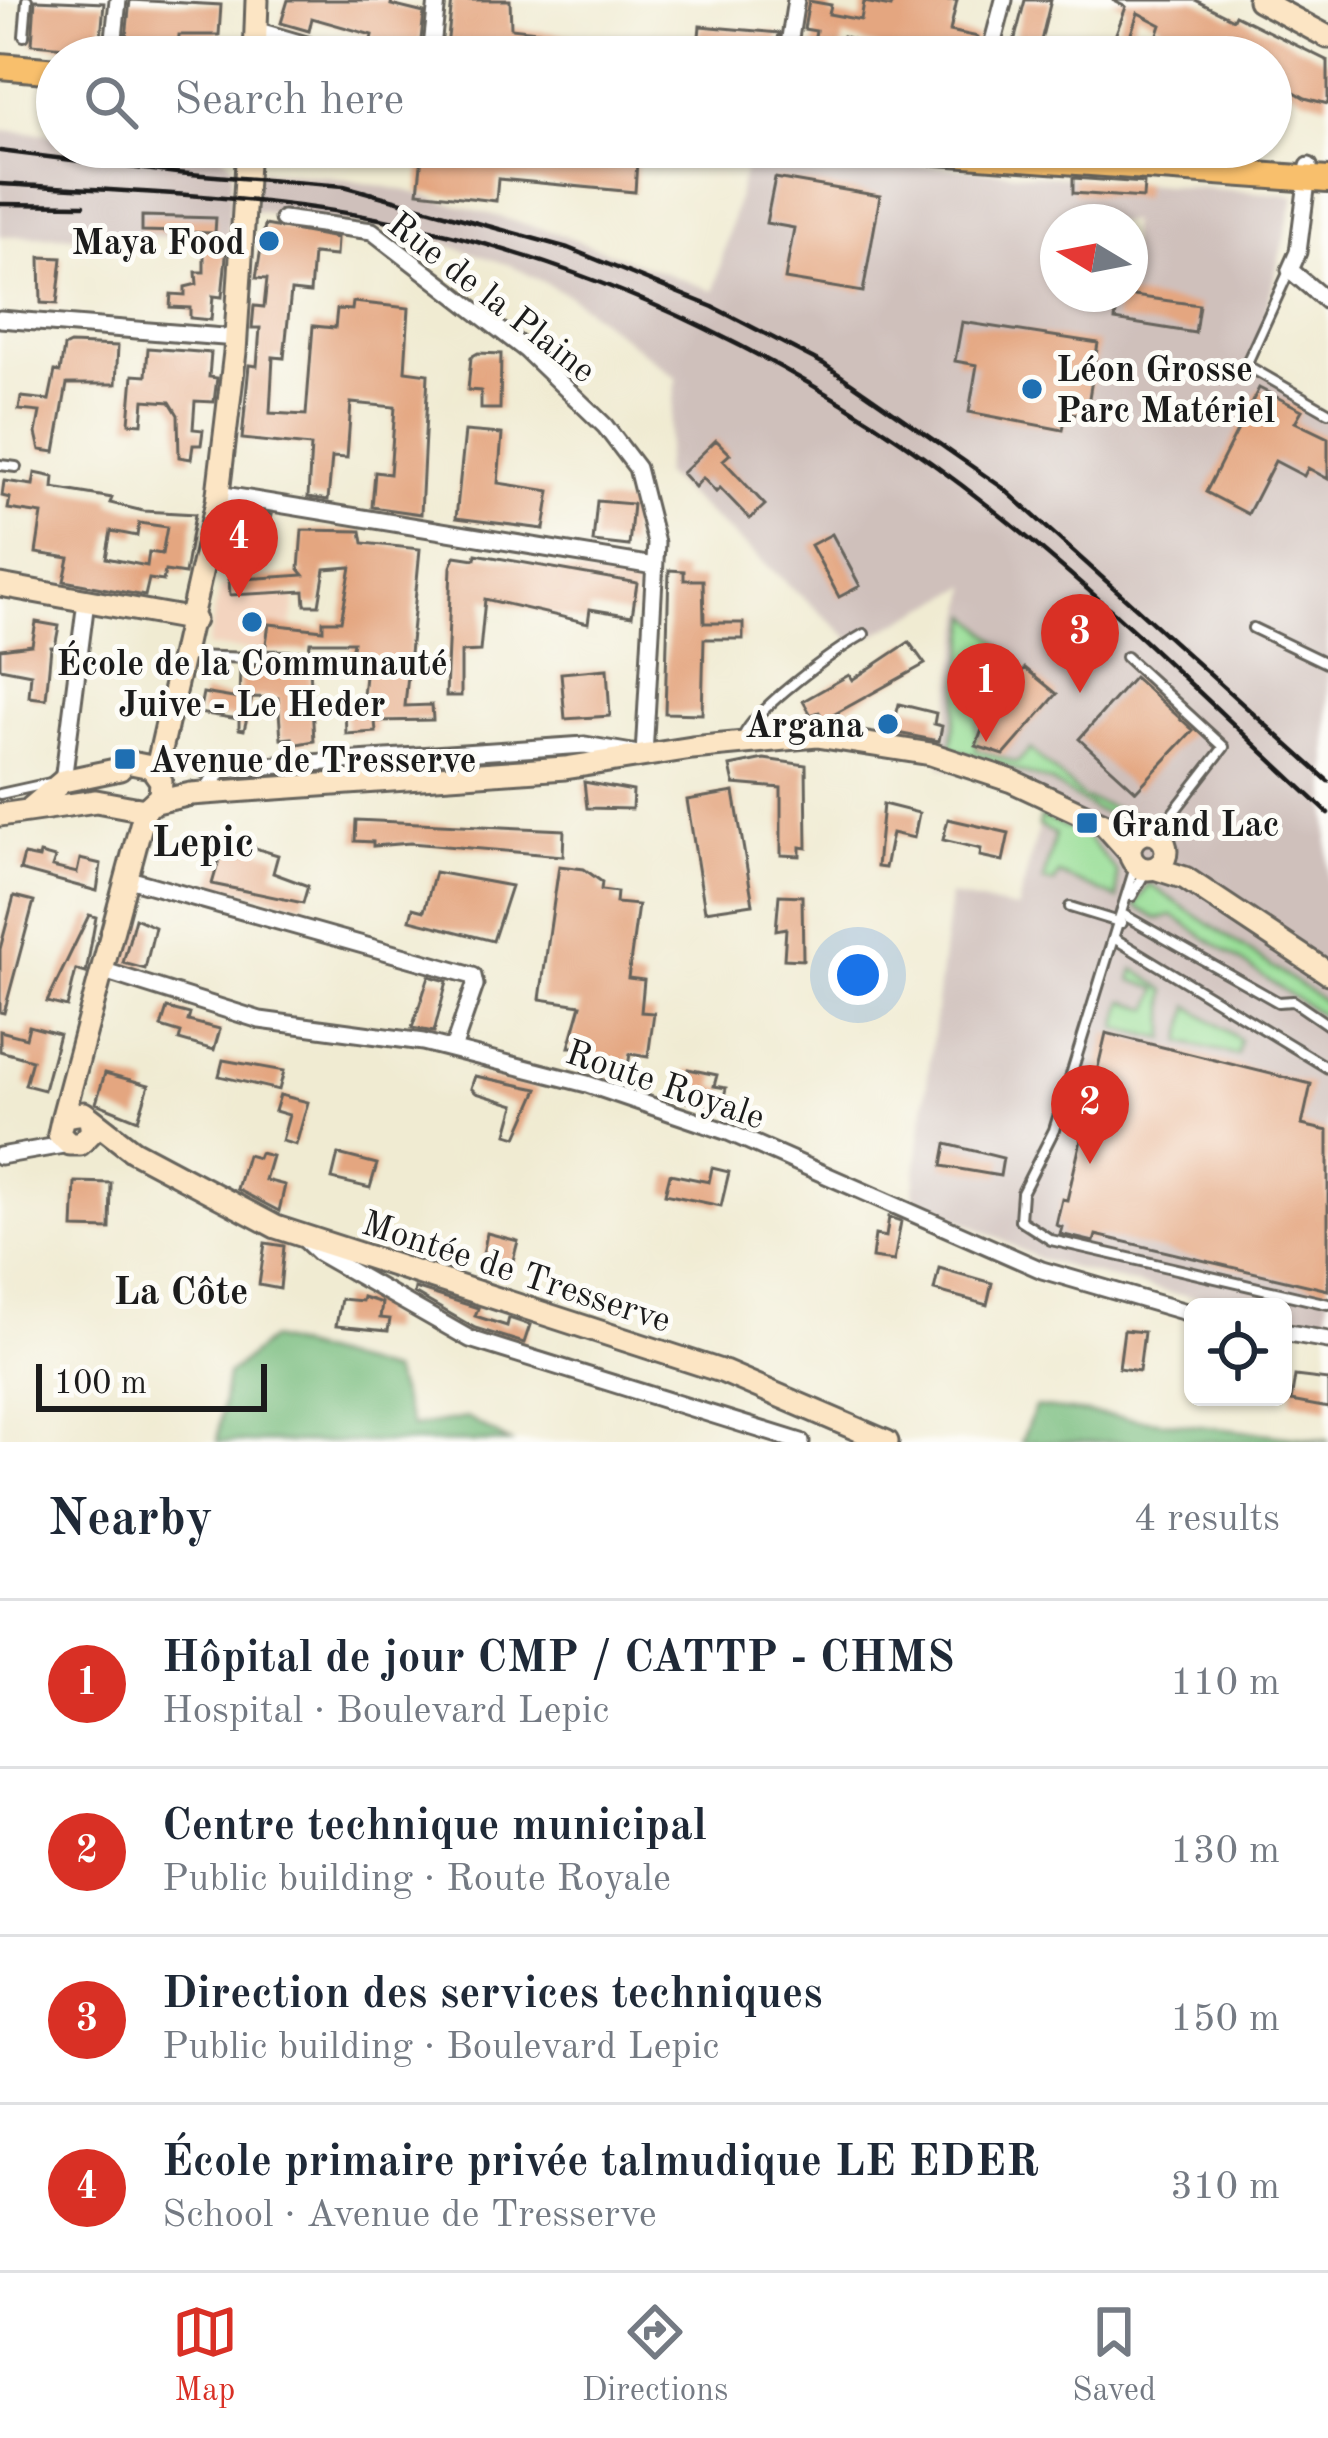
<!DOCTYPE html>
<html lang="en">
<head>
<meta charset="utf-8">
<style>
  body { margin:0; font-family:"Old Standard TT",serif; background:#f2f2f3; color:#1f2937 }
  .controls { position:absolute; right:36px; bottom:36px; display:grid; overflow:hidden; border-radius:18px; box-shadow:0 3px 9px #0004 }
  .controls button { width:108px; height:108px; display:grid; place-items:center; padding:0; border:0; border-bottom:3px solid #e0e1e3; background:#fff; color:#1f2937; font:60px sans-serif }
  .compass { position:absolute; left:1040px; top:204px; width:108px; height:108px; border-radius:50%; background:#fff; box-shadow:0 3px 9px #0004; rotate:280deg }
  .scale { position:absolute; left:36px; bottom:30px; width:231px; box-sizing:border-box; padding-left:12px; border:6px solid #1c1c1c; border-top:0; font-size:33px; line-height:42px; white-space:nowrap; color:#1c1c1c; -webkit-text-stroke:9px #fdfcf7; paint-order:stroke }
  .you { position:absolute; left:858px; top:975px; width:42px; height:42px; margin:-30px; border:9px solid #fff; border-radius:50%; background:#1a73e8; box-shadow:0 0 0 18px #1a73e833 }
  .badge { display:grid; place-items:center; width:78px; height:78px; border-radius:50%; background:#d93025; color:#fff; font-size:39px; font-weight:700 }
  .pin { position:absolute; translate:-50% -99px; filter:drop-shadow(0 3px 6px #0008) }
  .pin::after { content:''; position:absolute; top:63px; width:42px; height:36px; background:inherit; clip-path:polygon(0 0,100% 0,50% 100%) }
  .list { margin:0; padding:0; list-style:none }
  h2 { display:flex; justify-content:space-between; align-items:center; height:156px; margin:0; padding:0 48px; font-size:51px }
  h2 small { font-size:39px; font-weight:400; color:#747a83 }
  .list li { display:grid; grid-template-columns:78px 1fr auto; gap:36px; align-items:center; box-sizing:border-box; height:168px; padding:0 48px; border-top:3px solid #e0e1e3 }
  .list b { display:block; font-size:45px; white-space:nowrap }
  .list p { margin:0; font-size:39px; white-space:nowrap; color:#747a83 }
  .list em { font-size:39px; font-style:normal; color:#747a83 }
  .icon { flex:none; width:66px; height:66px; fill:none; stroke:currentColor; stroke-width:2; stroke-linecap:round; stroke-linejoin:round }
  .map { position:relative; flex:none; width:1328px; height:1442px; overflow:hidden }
  .search { position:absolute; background:#fff; box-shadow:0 3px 9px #0004; left:36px; right:36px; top:36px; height:132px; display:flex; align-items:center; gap:30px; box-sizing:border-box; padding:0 42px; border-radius:66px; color:#747a83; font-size:45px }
  .sheet { height:828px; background:#fff }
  nav { display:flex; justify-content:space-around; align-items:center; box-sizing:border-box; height:168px; border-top:3px solid #e0e1e3; background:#fff; font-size:33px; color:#747a83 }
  nav a { display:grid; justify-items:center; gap:6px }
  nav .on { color:#d93025 }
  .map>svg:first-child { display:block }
  .built { fill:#f3d4bf }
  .industrial { fill:#cfc0bb; fill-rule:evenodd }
  .green { fill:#99de97; stroke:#5a7d5a; stroke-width:3 }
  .forest { fill:#7abd80; stroke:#4b6c4e; stroke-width:3 }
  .building { fill:#e4a680; fill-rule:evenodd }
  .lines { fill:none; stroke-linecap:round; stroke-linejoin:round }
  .lane-casing { stroke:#66645c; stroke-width:14 }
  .street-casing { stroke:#66645c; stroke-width:21 }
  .secondary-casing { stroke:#66645c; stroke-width:27 }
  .primary-casing { stroke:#66645c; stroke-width:30 }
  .lane { stroke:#fff; stroke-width:8 }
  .street { stroke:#fff; stroke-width:15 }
  .secondary { stroke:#fce5c4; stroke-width:21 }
  .primary { stroke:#f8bf6c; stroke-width:24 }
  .rail { stroke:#1c1c1c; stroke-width:4.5 }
  .poi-dot { fill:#1f6fb2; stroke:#fdfcf7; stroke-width:4.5 }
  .labels { text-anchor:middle; stroke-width:10; stroke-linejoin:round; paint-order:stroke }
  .poi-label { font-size:36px; font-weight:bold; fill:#1c1c1c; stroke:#fdfcf7; text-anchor:start }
  .street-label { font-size:36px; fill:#1c1c1c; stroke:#fdfcf7 }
  .neighbourhood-label { font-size:39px; font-weight:bold; fill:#1c1c1c; stroke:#fdfcf7 }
  .quarter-label { font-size:42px; font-weight:bold; fill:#1c1c1c; stroke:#fdfcf7 }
</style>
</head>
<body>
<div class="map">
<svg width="1328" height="1442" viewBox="0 0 1328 1442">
  <rect width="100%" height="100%" fill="#fdfcf7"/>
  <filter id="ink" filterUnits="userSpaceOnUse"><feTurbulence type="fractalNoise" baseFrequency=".00833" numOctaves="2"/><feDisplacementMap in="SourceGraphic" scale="24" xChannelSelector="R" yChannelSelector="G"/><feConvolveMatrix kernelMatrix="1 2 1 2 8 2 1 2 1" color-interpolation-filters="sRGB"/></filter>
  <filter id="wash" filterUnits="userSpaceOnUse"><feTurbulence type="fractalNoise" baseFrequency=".004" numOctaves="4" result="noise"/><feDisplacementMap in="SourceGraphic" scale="48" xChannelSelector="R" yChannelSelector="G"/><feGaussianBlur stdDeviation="2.7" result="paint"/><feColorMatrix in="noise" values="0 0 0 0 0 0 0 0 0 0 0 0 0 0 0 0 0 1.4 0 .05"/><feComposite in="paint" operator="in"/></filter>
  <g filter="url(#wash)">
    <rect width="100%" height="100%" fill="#f0ebd2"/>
    <path class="built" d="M221 585 296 597 286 653 207 647Z"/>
    <path class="industrial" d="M0 130 57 134V147H214L233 164 228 237 0 236Z
      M749 152 1295 195 1253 365 1328 418V1321L1283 1313V1307L1173 1294 1041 1260 913 1196 950 896 1017 909 1042 815 1037 800 940 766 969 586 856 644 663 474 677 378 570 296 510 265 403 231 252 211 255 170 326 176 408 191 553 232 714 291ZM1058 222H1130V294H1058Z"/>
    <path class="green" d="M970 615 1023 667 977 722 976 750 1017 763 1030 749 1085 799 1139 816 1141 822 1095 810 1051 782 951 748Z
      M1041 817 1086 836 1117 872V899L1059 874 1054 883 1043 881 1055 834 1039 826Z
      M1149 884 1328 1004V1020L1173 916 1157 919 1135 906Z
      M1134 969 1166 990V1039L1117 1028 1124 1001 1151 1009 1158 989 1131 980Z
      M1190 1006 1240 1040 1237 1055 1182 1042Z"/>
    <path class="forest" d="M270 1339 392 1373 412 1427 467 1418 510 1442H217L227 1375Z
      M1035 1407 1328 1441V1442H1021Z"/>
    <g id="blocks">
      <path class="building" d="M35 0 104 3 100 50 32 44Z
        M130 0 221 5 219 35H179L178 50 155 47 154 57H124Z
        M288 0H392L391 5 424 13 419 57 369 48 372 35 312 18 309 31 281 23Z
        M452 0H510L511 28 606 39 603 57H446Z
        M893 0H957L950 31 978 37 977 57H907L843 36 840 56 812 52 816 31 804 29 809 1 831 5 829 14 861 20 864 2 891 7Z
        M1025 0H1051L1037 57H1010Z
        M1112 0H1195L1233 19 1235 15 1328 61V104L1305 98 1271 78V57H1232L1220 51 1217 57 1151 55 1161 25 1138 13 1123 57H1107L1126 7Z
        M700 26 779 33 775 57H697Z
        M423 147H448L447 157 511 163V156L551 159V154L637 161 635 192 498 179 496 201 418 192Z
        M775 178 880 196 863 292 785 279 794 228 766 223Z
        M1073 178 1144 183 1143 198 1073 193Z
        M142 216 216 218 215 233 142 231Z
        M265 225 337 238 336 256 313 254 310 293 291 291 284 358 273 357 270 413 306 415 313 326 335 328 337 309 352 310 353 302 409 308 405 371 428 374 421 514 372 507 375 472 390 474 395 407 351 403 347 458 332 457 328 500 308 497 311 446 242 439 249 365 257 366 260 328H252L254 306 264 307 267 279 256 278Z
        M204 246H227L222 297 213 296 211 320 190 318V308L170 307 171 294 185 295V287L197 284 196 272H204Z
        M40 257 62 258 57 304 41 303Z
        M1119 294 1199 305 1195 333 1115 320Z
        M962 322 1098 343 1086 416 1066 412 1063 430 969 412 977 365 955 361Z
        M70 344 118 346 116 384H67L55 452 40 450 36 433 40 412 19 410 21 397 49 400 55 371 60 372 64 347Z
        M148 348 211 353 209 377 217 378 214 402 195 401 193 429 203 430 201 445H193L191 459 179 457 178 415 170 402 144 400 142 424 129 423 133 375 146 376Z
        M478 353 501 354 500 409H481V391L468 390 471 357Z
        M1259 388 1302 410 1295 422 1328 438V479L1308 468 1304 476 1275 461 1248 514 1206 492Z
        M465 431 502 434 498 483 550 491 544 529 456 518Z
        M716 440 730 454 723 460 765 505 750 519 720 488 716 492 703 478 695 487 682 473Z
        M35 473 54 477 53 488 112 498 110 503 143 511 195 514 185 574 165 571 163 581 149 579 145 596 64 581 69 558 36 553 42 514 8 509 10 498 2 496 4 481 33 485ZM139 523 167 527 162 554 149 552 147 566 106 558 111 531 137 536Z
        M597 501 633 504 629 546 593 542Z
        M242 510 272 515 260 563 233 559Z
        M302 530 361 531 363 543 420 549 405 706 432 705 433 720 375 721 376 732 346 734 345 707 362 705 367 656 351 653 353 642H310L309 651 265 650 269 624 323 630V621H341L351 567 325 569 319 605H305L304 591 230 595 229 580 304 575 299 569Z
        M832 534 860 586 839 597 811 545Z
        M476 554 637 583 632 616 590 609 588 623 485 599 480 651 461 652V696H446L451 567 455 556 475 559Z
        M669 570 684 571V580H703L704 623H743V639H704L702 714 665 713Z
        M36 622 59 626 55 647H51L46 699 29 697 31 674 0 668V649L32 645Z
        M909 642 925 664 824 720 819 712 811 715 803 701 849 675 852 680Z
        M240 666 310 668 314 741 292 745V738L281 739 278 698 252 697 244 730 239 729V719L199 713 203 693 239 699Z
        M1025 668 1057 694 1004 755 976 746 983 727 977 721Z
        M607 669 610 716 565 719 561 673Z
        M1134 677 1193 730 1136 791 1079 739Z
        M899 704 936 713 934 724 942 726 939 741 892 732Z
        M764 759 806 765 807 848 800 847V856L781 855V788L734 784 730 766Z
        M584 782 633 791 632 809 587 808Z
        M734 792 753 904 705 911 687 800Z
        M883 804 919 813 914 838 892 833 885 868 877 867Z
        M948 819 1009 833 1003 861 980 856 981 849 943 840Z
        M356 820 564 830 563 856 410 843 373 846V842L355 841Z
        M225 839 278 855 273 873 308 886 303 903 212 884Z
        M40 854 55 858 52 867 77 873 80 859 101 864 97 891 20 870 24 855 39 858Z
        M559 866 584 869 602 882 601 890 617 892 616 903 638 905 628 978 644 980 641 1012 654 1013 648 1057 630 1054 625 1084 608 1078 609 1068 573 1063 575 1047H569L581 1005 540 999Z
        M435 872 511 886 493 941 410 920 413 908 424 911Z
        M779 895 802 896 803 960 784 959 786 928 776 930Z
        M14 896 34 901 4 1013 0 1012V949Z
        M89 915 96 917 86 973 76 970 67 1007 47 1002Z
        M135 918 155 927 145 969 123 963Z
        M429 976 447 981 434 1032 412 1028Z
        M167 1008 190 1014 188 1021 220 1029 214 1050 179 1040 181 1033 161 1027Z
        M29 1026 59 1034 44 1090 25 1085 32 1060 0 1051V1031L26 1038Z
        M1106 1033 1311 1084 1302 1125 1328 1131V1290L1096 1235 1094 1242 1060 1234 1062 1227 1056 1225 1062 1199 1067 1200Z
        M223 1060 284 1071 279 1090 219 1076Z
        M688 1069 717 1075 714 1086 726 1088 721 1110 678 1100Z
        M105 1073 149 1085 138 1120 96 1103Z
        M475 1076 538 1089 517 1137 507 1134 515 1105 476 1093 471 1088Z
        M280 1095 308 1102 296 1145 282 1141 289 1115 275 1111Z
        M946 1144 1003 1158 1000 1176 942 1166Z
        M260 1153 272 1156 265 1180 285 1185 279 1211 237 1189 247 1155 258 1158Z
        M338 1154 377 1164 370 1188 332 1179Z
        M712 1168 729 1172 721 1206 665 1194 670 1174 709 1182Z
        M75 1182 111 1183 110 1229 73 1228Z
        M889 1217 901 1221 894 1261 872 1258 875 1235 886 1237Z
        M487 1233 518 1241 511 1268 482 1260Z
        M265 1243 284 1246 280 1289 259 1285Z
        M939 1268 992 1283 987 1305 934 1290Z
        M415 1288 478 1308 475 1316 507 1326 509 1318 530 1325 524 1343 475 1328 414 1293Z
        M363 1297 382 1303 380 1318 390 1319 388 1331 336 1326 341 1299 362 1301Z
        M1124 1330 1144 1332 1139 1371 1119 1368Z
        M1295 1376 1328 1380V1408L1291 1401Z"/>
    </g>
  </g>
  <g filter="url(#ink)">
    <use href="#blocks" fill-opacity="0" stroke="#66645c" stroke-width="3"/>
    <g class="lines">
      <defs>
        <path id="lane" d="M24 36 27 0
          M1246 365 1328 412
          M1241 376 1289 271
          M0 465 16 467
          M1253 628 1328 664
          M188 656 351 661
          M1126 657 1224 747 1156 835
          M742 740C750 711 836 650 864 634
          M0 794 50 783
          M1136 864 1054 1130 1022 1193 1020 1220 1051 1240 1328 1304
          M1132 896 1147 869
          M1070 907 1122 923
          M1124 915 1278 1002 1293 1001 1328 1025
          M1117 940 1328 1068"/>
        <path id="street" d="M255 30 348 57
          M112 57 118 0
          M431 57 437 0
          M787 57 796 0
          M989 57 1004 0
          M1309 166 1298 252 1290 270 1328 302
          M0 319 236 338
          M218 494 654 566
          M63 781 86 601
          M206 793 220 769 585 745 644 755 656 543 637 468 605 426 526 350 372 231 283 219
          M125 878 473 976 475 985 453 1049
          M101 970 260 1020 423 1042 587 1084 728 1132 1042 1270 1193 1314
          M0 1156 69 1144
          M303 1238 319 1253 470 1339 801 1442
          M1283 1332 1328 1340"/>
        <path id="secondary" d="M1259 0 1328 37
          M255 57 257 0
          M0 585 194 620
          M156 772 217 502 235 352 248 147
          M156 802 191 794 565 768 692 748 817 736 931 754 1012 781 1104 824 1130 853
          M31 808 63 781 120 769
          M0 815 96 801 145 810 160 796 161 781 151 767 131 763
          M1130 851a18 18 0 1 1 36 0a18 18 0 1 1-36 0Z
          M1154 868 1185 878 1328 973
          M63 1116 145 810
          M90 1120 92 1132 80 1144H69L59 1134 63 1116 84 1113 133 1151 276 1227 724 1372 887 1442"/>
        <path id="primary" d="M0 66 57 71
          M868 147 1328 180"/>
      </defs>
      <use href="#lane" class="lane-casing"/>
      <use href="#street" class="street-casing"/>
      <use href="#secondary" class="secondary-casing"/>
      <use href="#primary" class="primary-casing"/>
      <use href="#lane" class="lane"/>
      <use href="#street" class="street"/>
      <use href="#secondary" class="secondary"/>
      <use href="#primary" class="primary"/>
      <path class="rail" d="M0 151 177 173 344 186 568 248 713 307 824 364 1003 488 1328 781
        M0 184C127 191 255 195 380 219 602 262 815 368 991 508 1110 602 1217 711 1328 813
        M0 204 84 205"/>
    </g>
  </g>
  <g class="poi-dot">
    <circle cx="269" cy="241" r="12"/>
    <circle cx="1032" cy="389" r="12"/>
    <circle cx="252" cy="622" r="12"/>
    <circle cx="888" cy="724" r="12"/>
    <rect x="113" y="747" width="24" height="24" rx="6"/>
    <rect x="1075" y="811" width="24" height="24" rx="6"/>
  </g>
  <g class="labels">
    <g class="poi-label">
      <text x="245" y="254" text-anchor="end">Maya Food</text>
      <text x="1056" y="381">Léon Grosse<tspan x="1056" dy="41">Parc Matériel</tspan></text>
      <text x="252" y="675" text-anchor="middle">École de la Communauté<tspan x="252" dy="41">Juive - Le Heder</tspan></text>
      <text x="864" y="737" text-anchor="end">Argana</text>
      <text x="149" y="772">Avenue de Tresserve</text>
      <text x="1111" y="836">Grand Lac</text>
    </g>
    <g class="street-label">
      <text transform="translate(493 296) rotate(38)" y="13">Rue de la Plaine</text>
      <text transform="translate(666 1083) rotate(19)" y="13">Route Royale</text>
      <text transform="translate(517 1270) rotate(18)" y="13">Montée de Tresserve</text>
    </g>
    <g class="neighbourhood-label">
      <text x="181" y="1304">La Côte</text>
    </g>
    <g class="quarter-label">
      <text x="203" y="856">Lepic</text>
    </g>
  </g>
</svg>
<div class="controls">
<button><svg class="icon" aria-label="locate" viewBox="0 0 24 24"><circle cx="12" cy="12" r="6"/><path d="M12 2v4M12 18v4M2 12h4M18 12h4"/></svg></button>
</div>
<svg class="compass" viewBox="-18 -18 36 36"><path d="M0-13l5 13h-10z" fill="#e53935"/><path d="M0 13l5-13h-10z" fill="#747a83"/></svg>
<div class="scale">100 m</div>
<div class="you"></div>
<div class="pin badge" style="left:986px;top:742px">1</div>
<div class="pin badge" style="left:1090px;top:1164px">2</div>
<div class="pin badge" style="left:1080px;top:693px">3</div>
<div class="pin badge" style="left:239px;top:598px">4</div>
<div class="search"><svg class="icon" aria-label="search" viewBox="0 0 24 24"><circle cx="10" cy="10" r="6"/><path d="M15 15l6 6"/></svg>Search here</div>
</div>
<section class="sheet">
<h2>Nearby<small>4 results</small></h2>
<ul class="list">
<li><span class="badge">1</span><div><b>Hôpital de jour CMP / CATTP - CHMS</b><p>Hospital · Boulevard Lepic</p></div><em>110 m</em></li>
<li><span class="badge">2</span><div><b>Centre technique municipal</b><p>Public building · Route Royale</p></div><em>130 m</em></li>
<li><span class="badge">3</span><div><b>Direction des services techniques</b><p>Public building · Boulevard Lepic</p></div><em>150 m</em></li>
<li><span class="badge">4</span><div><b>École primaire privée talmudique LE EDER</b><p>School · Avenue de Tresserve</p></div><em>310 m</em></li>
</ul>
</section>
<nav>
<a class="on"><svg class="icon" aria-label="map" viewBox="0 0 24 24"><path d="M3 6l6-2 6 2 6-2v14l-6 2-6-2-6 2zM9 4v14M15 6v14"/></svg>Map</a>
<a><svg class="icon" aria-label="directions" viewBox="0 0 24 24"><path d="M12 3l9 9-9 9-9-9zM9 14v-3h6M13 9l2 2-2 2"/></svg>Directions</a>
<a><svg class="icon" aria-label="saved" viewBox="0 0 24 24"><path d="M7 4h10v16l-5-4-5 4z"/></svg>Saved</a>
</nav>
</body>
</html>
